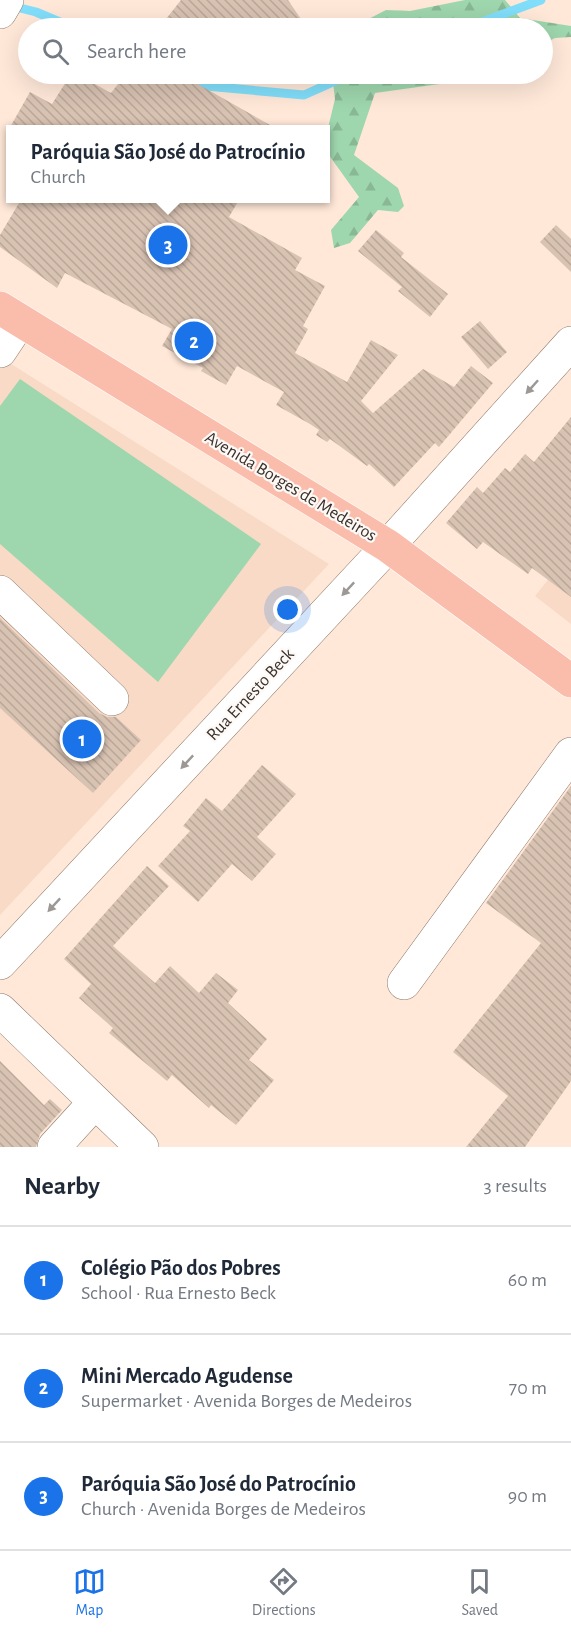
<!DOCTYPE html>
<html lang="en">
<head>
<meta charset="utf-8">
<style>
  body { margin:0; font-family:"Alegreya Sans",sans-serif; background:#f2f2f3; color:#1f2937 }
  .you { position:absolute; left:288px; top:610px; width:21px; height:21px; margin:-15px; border:4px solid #fff; border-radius:50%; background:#1a73e8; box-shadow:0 0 0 9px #1a73e833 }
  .badge { display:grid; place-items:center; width:39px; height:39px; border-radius:50%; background:#1a73e8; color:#fff; font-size:20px; font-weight:700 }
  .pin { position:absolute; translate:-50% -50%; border:3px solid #fff; box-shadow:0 2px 6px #0006 }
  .popup { position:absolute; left:6px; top:125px; width:324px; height:78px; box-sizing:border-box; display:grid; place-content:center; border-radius:0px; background:#fff; filter:drop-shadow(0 2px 4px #0005); font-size:20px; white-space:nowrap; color:#747a83 }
  .popup b { font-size:22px; color:#1f2937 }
  .popup::after { content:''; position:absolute; left:50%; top:100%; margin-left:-12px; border:12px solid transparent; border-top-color:#fff }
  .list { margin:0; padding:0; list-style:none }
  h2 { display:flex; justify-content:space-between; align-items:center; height:78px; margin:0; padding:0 24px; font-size:26px }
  h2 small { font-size:20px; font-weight:400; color:#747a83 }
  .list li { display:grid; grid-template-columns:39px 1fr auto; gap:18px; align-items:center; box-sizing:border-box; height:108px; padding:0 24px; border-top:2px solid #e0e1e3 }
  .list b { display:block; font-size:22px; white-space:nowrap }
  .list p { margin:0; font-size:20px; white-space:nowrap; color:#747a83 }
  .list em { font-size:20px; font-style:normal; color:#747a83 }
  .icon { flex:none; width:33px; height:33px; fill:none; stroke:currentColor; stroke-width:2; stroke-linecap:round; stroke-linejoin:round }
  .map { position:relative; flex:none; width:571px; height:1147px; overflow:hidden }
  .search { position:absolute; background:#fff; box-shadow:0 6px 24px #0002; left:18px; right:18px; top:18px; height:66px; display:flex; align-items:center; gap:15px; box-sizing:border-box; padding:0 21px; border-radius:33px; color:#747a83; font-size:22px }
  .sheet { height:402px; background:#fff }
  nav { display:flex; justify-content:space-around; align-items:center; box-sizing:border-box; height:84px; border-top:2px solid #e0e1e3; background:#fff; font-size:16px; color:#747a83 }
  nav a { display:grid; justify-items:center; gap:3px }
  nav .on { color:#1a73e8 }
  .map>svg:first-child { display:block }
  .built { fill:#f8dac6 }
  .green { fill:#9ed6ad }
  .forest { fill:url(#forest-firs) }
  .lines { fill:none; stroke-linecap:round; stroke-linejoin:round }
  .stream { stroke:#81defa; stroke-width:9 }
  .building { fill:url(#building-back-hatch) }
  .minor-casing { stroke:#8c786a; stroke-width:34 }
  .major-casing { stroke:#fff; stroke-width:34 }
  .minor { stroke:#fff; stroke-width:33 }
  .major { stroke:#fabdac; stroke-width:33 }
  .oneway { fill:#9c9895 }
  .labels { text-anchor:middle; stroke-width:4.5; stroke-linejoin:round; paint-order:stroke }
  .street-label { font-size:18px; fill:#3a312b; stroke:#fdf9f6 }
</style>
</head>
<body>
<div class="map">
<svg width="571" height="1147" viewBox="0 0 571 1147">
  <defs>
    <pattern id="forest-firs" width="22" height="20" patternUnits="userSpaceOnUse" patternTransform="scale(1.5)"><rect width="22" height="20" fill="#9ed6ad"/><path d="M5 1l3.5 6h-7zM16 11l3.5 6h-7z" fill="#89b895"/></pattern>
    <pattern id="building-back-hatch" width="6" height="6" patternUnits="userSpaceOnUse" patternTransform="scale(1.5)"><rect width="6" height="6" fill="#d8c2b2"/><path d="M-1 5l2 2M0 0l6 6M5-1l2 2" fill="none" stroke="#baa799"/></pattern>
  </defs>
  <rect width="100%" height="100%" fill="#ffe8d8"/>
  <path class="built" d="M0 357 329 564 0 915Z
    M571 551V624L535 596Z"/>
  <path class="green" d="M20 379 261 544 158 682 0 544V406Z"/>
  <path class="forest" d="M465 0H505L520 18 571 26V37L555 38 543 44 542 28H351L386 10 410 11Z
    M332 74H475L454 82 375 93 354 155 398 188 404 206 398 212 378 210 350 243 334 248 331 230 359 197 326 151V136L335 99Z"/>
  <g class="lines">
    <path class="stream" d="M12 6 36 12 74 28
      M466 28 541 0
      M177 74 206 86 304 95 351 74"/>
  </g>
  <path class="building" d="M181 0H288L307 28H159Z
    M71 74H77L111 93 126 74H180L277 129H9L30 92 52 104Z
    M22 198H240L229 217 302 258 295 270 325 286 303 326 308 329 295 353 347 382 371 340 398 355 361 401 373 413 423 369 454 387 471 366 493 383 439 447 435 443 394 487 369 464 367 466 330 439 327 442 316 435 319 430 310 424 276 405 284 392 237 366 226 385 201 371 203 368 162 346 172 329 65 273 57 288 0 247V235Z
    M556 225 571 239V272L540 242Z
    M376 230 404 253 401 257 448 294 430 317 398 291 402 287 358 251Z
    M480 321 507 352 488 369 461 337Z
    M571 417V597L532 568 528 574 483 542 477 549 446 523 477 487 483 493 505 468 510 472 525 454 534 462Z
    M0 618 99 713 107 717H116L141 740 93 793 0 708Z
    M262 765 296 794 257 837 276 854 252 881 232 864 198 902 158 866 190 831 183 826 206 798 222 811Z
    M571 786V1081L525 1147H466L508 1096 453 1052 541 943 486 903Z
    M147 866 169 886 113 946 155 983 170 966 199 993 216 973 238 990 228 1003 267 1039 249 1060 274 1080 236 1125 211 1105 209 1108 172 1075 167 1081 109 1033 113 1028 79 998 91 984 64 959Z
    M0 1061 44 1105 50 1099 62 1110 40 1134 36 1147H0Z"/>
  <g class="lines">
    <defs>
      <path id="minor" d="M0 12 7 0
        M0 351 20 321
        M0 592 112 699
        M0 963 388 546 571 343
        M404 983 571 754
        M0 1010 142 1147
        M54 1147 95 1102"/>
      <path id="major" d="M0 308 388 546 571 681"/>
    </defs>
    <use href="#minor" class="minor-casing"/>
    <use href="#major" class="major-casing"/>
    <use href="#minor" class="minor"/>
    <use href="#major" class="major"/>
  </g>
  <defs><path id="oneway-solid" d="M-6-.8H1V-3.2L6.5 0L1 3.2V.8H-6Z" transform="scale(1.5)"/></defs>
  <g class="oneway">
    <use href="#oneway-solid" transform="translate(532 387) rotate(132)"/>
    <use href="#oneway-solid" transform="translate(348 589) rotate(133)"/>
    <use href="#oneway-solid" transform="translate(187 762) rotate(133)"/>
    <use href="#oneway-solid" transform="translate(54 905) rotate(133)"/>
  </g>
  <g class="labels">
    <g class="street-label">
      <text transform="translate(291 486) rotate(31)" y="6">Avenida Borges de Medeiros</text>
      <text transform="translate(250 694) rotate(-47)" y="6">Rua Ernesto Beck</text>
    </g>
  </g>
</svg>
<div class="you"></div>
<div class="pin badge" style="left:82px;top:739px">1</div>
<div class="pin badge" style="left:194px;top:341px">2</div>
<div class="pin badge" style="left:168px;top:245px">3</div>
<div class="popup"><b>Paróquia São José do Patrocínio</b>Church</div>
<div class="search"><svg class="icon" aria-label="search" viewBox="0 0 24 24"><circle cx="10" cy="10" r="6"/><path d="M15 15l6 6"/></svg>Search here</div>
</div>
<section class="sheet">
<h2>Nearby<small>3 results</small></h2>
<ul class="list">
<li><span class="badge">1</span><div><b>Colégio Pão dos Pobres</b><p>School · Rua Ernesto Beck</p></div><em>60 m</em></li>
<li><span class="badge">2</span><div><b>Mini Mercado Agudense</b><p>Supermarket · Avenida Borges de Medeiros</p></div><em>70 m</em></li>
<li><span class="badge">3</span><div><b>Paróquia São José do Patrocínio</b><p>Church · Avenida Borges de Medeiros</p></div><em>90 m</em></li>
</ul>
</section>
<nav>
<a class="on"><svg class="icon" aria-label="map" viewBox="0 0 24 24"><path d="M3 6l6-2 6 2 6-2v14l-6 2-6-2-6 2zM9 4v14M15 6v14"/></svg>Map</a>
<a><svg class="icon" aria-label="directions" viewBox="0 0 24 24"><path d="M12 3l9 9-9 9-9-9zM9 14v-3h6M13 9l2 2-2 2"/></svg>Directions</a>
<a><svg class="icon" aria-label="saved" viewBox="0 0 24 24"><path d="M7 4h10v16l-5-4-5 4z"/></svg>Saved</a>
</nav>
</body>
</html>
